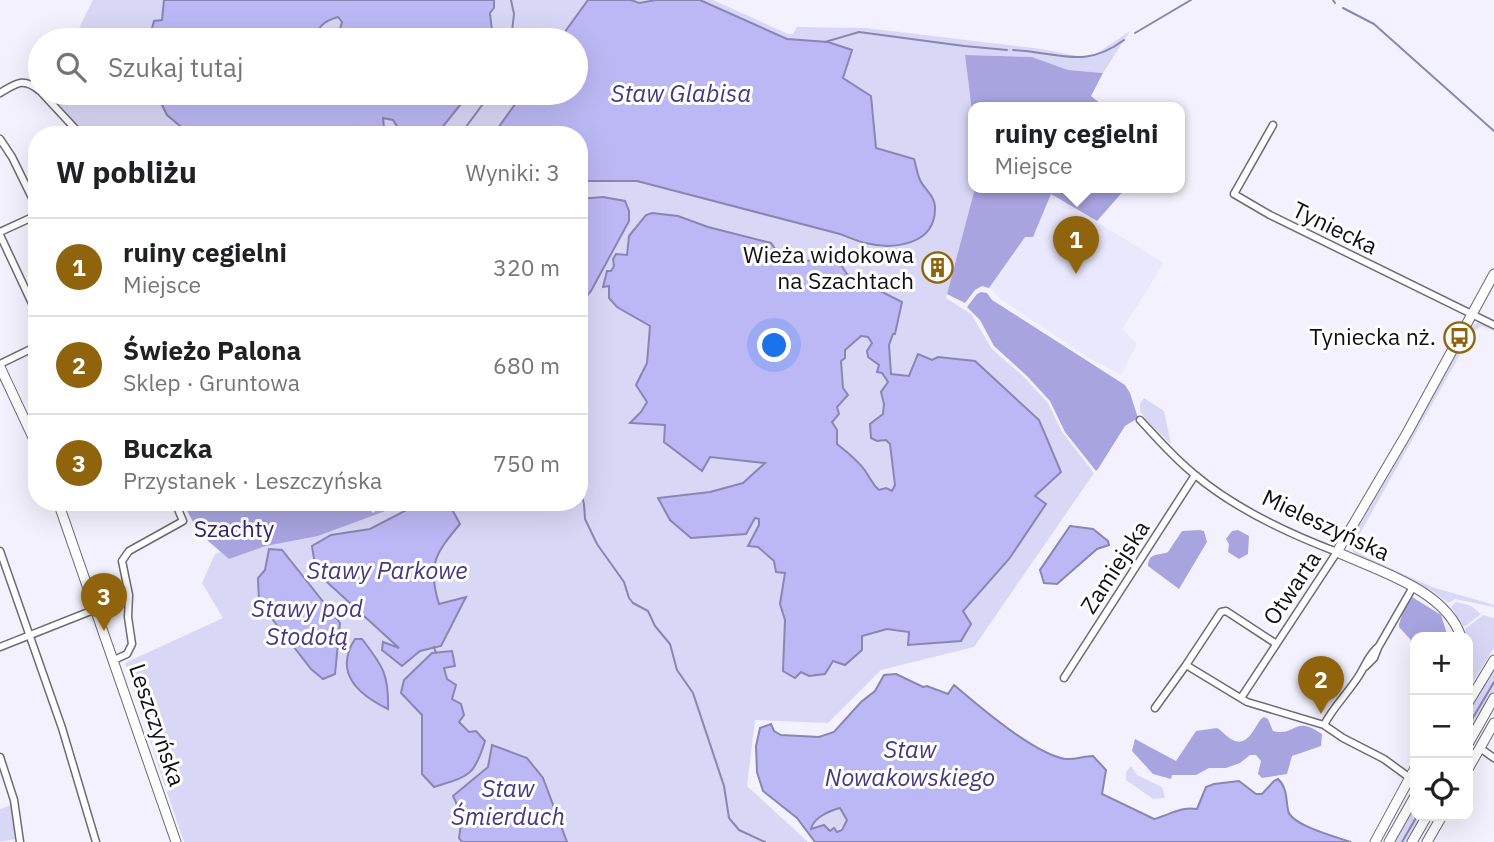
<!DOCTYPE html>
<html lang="pl">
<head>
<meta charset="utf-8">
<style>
  body { margin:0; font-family:"IBM Plex Sans",sans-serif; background:#f2f2f2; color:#202124 }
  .controls { position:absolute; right:21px; bottom:21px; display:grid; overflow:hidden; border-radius:14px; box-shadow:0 7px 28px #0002 }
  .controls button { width:63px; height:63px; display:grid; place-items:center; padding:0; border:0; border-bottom:2px solid #e0e0e0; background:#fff; color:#202124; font:35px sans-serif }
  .you { position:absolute; left:775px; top:346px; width:24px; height:24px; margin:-18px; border:5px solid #fff; border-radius:50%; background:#1a73e8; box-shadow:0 0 0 10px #1a73e833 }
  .badge { display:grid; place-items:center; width:46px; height:46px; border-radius:50%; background:#90640d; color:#fff; font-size:23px; font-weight:700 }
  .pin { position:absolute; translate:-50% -58px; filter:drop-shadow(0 2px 4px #0008) }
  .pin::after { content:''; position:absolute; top:37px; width:24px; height:21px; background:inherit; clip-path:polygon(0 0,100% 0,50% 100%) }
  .popup { position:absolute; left:968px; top:102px; width:217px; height:91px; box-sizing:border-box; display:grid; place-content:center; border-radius:14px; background:#fff; filter:drop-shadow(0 2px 5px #0005); font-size:23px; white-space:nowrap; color:#757577 }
  .popup b { font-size:26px; color:#202124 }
  .popup::after { content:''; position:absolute; left:50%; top:100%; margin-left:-14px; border:14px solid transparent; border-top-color:#fff }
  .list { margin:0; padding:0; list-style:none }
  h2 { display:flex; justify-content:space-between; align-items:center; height:91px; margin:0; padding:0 28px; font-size:30px }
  h2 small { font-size:23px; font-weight:400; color:#757577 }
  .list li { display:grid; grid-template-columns:46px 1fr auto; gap:21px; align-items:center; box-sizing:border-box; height:98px; padding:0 28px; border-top:2px solid #e0e0e0 }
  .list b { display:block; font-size:26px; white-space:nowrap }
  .list p { margin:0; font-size:23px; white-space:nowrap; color:#757577 }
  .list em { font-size:23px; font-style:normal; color:#757577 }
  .icon { flex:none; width:38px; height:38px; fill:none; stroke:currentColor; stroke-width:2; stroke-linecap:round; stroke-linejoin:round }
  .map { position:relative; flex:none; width:1494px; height:842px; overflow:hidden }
  .search { position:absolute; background:#fff; box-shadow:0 7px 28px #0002; left:28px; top:28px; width:560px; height:77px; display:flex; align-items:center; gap:18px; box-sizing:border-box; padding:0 24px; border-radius:38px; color:#757577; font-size:26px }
  .panel { position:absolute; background:#fff; box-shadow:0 7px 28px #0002; left:28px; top:126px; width:560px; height:385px; border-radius:28px }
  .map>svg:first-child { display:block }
  .built { fill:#e9e8fc }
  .green { fill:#d8d7f6 }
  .forest { fill:#a8a4e0 }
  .water { fill:#bcb8f5; stroke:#8886b2; stroke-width:2; fill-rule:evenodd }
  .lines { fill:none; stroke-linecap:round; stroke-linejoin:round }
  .stream { stroke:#8886b2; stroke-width:2 }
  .street-casing { stroke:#6c6b76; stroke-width:9 }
  .secondary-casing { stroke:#6c6b76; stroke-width:11 }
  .street { stroke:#fff; stroke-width:6 }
  .secondary { stroke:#fff; stroke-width:9 }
  .labels { text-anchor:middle; stroke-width:6; stroke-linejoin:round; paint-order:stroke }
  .street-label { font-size:23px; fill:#101014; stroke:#fff }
  .poi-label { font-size:23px; fill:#101014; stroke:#fff; text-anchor:end }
  .park-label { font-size:23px; fill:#33256b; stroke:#fff }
  .water-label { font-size:24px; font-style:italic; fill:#453981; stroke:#fff }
</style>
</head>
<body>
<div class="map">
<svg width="1494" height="842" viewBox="0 0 1494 842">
  <rect width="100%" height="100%" fill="#f2f1fd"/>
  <path class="built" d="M1051 194 1164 263 1122 329 1137 344 1121 375 1089 358 1002 300 988 286Z"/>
  <path class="green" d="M93 0H713L788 34H793L797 27 866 28 1041 49 1077 56H1093L1130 31 1103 73 1068 70 1032 57 965 55 973 120V188H975L946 298 971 314 992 349 1024 377 1048 403 1062 432 1094 473 974 647 881 670 828 723 755 720 747 786 808 842H184L167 792 169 790 168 785 165 786 125 663 223 618 202 583 215 554 221 552 229 559 266 546 318 536 410 502H579V135H83L44 93H576V40H73Z
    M1480 321 1494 328V331L1481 326 1472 333 1354 544 1358 552 1366 557 1432 587 1494 605V607L1455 599 1448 603 1432 591 1354 553 1350 546 1353 536 1421 418 1471 327Z
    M1144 398 1164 411 1171 444 1146 420 1140 411V404Z
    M1456 602 1471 606 1481 614 1464 627 1451 607Z
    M1483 615 1494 618V648L1468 690 1470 653 1465 629Z
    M1494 668V690L1468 736V712Z
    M1131 766 1137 775 1162 787 1165 798 1153 799 1126 780V772Z
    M11 805 16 839 0 842V809Z
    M1415 805V816H1422L1408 842H1394Z
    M840 808 847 820C838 837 828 831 811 829L810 827C817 817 829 811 840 808Z"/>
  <path class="forest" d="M965 55 1032 57 1068 70 1103 73 1091 96 1106 108H973V120Z
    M975 188H1126L1097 221 1051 194 1033 237H1025L989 288 982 286 975 290 965 303 947 294Z
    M981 292 987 293 992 300 1125 385 1130 393 1138 418 1125 426 1098 469 1096 471 1065 432 1050 401 1027 376 994 346 980 320 967 307 977 294Z
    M182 502H372L370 509 373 513 386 502H410L318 536 266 546 229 559 200 534Z
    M1200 530 1204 531 1207 542 1179 589 1148 566C1149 552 1158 556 1168 552L1182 531Z
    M1238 530 1249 536 1248 554 1239 559 1228 552 1229 544 1226 539 1232 531Z
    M1412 597 1441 615 1448 637H1415V654L1410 639 1399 627V624L1405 606Z
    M1264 717 1268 719 1273 731C1296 737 1294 714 1322 734L1321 746 1292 756 1287 774 1262 778 1258 774 1261 761 1256 755H1250L1240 763 1226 768H1209L1196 775H1172L1171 779 1153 774 1132 751 1135 739 1176 761 1196 731 1217 728C1222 731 1226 736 1231 739 1247 749 1254 728 1261 719Z"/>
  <path class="water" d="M164 0H494V8L490 13 493 40H302L301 36 293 33 275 40H145L149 39 154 21 162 20ZM338 17 342 22 340 29 330 37 317 35C319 24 328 20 338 17Z
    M588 0H631L639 3 656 0H700L787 39 828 42 852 50 843 78 871 96 876 148 914 159C916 165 917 173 920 180 924 189 935 196 935 207 936 245 894 250 865 243 857 241 848 237 840 234L637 181H579V135H493L523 93H576V40H559Z
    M156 93H199L214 100 221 97 223 93H466L461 104 440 130V135H421L417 129 402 134 393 120 383 118 384 127 389 135H357L356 127 323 135H191L167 115Z
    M603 197 625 201 629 211V221L591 291 586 297 581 299 579 199Z
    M652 213 678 216 708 227 771 243 785 263 815 260 841 265 847 274 902 302 895 334H893L889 345 891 374 909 376 918 354 932 360 938 357 975 361 1039 420 1061 472 1035 496 1046 504 1009 559 963 611 971 624 961 641 908 645 909 632 887 629 862 636V650L845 665 833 661 825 674 809 676 801 672 795 678 783 671 785 620 780 604 785 573 776 572 774 561 758 547 748 546 759 525V519L755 518 746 534 691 538 670 520 658 498 710 492 743 483 765 463 710 457 702 471 664 442 665 425 630 423 641 412 647 402 636 385 647 363 650 326 617 307 609 298V286L603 287 607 271H611L614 266 613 259 616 254 627 255 629 236 646 215ZM861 336 868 337 872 343 867 351 868 357 879 365 877 372 882 373 888 382 881 392 884 404 883 414 870 424 871 438 877 441 886 440 890 444 895 485 892 491 886 488 879 490C872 484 871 479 866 472 859 461 847 452 837 444V430L832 422 839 414 837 407 848 395 843 388 841 361 845 358V350Z
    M422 502H448L460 524C435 554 427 565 439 604L466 597 441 646 420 651 402 666 382 650 383 642 399 648 316 572 312 546 331 535 370 529Z
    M1070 526 1093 529 1108 541 1109 545 1097 549 1057 584 1044 583 1040 570Z
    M269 549 282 550 340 623 335 674 323 679 311 669 259 602 258 578 265 570Z
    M355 639H362C383 666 389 675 388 709 359 695 333 673 355 639Z
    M452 651 455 666 444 668 447 679 456 685 452 699 461 704 464 715 459 722 469 732 476 731 485 741C474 777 469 776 434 787L422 774V715L401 693 404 680 432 653Z
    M896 674 923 687 927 686 948 694 954 685C980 707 1033 753 1065 759 1075 760 1084 756 1093 756L1106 770 1102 794 1154 819C1169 815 1182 806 1197 809L1206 787 1214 784 1239 781 1256 794H1262L1274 781 1278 779C1287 787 1286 799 1288 810 1290 825 1336 837 1351 842H815L797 818 763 791 757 772 756 746 760 728 771 724 774 731 781 735 819 737 834 732 861 702 875 691 884 675ZM840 808 847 820 842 830 837 832 834 828 830 831 824 825 811 829C813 818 829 811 840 808Z
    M492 745 527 758 543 778 567 842H462L459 838 462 816 453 796 488 767Z"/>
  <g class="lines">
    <path class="stream" d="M511 0 514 14 511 40
      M1333 0 1335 3
      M1343 8 1374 24 1494 131
      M1135 33 1191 0
      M825 42 859 32 964 46 1007 50
      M1013 50C1059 52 1084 70 1124 40
      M460 135 491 93
      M579 486 584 504 585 519 597 544 624 582 629 598 633 603 648 611 655 626 670 644 677 670 693 693 724 786 729 818 739 830 765 842
      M434 647 436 653
      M1468 726 1494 682
      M1402 842 1417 816"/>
    <defs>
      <path id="street" d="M0 93C17 83 23 77 40 91
        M42 93 81 135
        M1273 125 1234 194 1270 215 1494 325
        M0 139 12 157 37 208
        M0 232 37 215
        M0 235 37 314
        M0 364 37 346
        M1140 420C1157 438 1174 458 1194 474 1235 509 1287 533 1337 552L1241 698
        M0 551 62 728 96 842
        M0 647 96 609
        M114 660 127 654 132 644 128 617 129 595 122 561 129 551 183 521 175 502
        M1186 665 1221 612 1226 611 1275 643
        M1365 667 1374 658 1378 648
        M1064 678 1195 475
        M1155 708 1186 665 1247 702 1324 725 1343 738 1384 759 1410 778
        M1324 725C1333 707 1349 692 1360 674 1366 664 1369 654 1379 646L1413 587
        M1480 748 1494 758
        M0 757 14 800 20 842"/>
      <path id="secondary" d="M0 367 37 446
        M58 502 176 842
        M1461 637C1446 590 1378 571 1337 552L1407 433 1494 274
        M1468 703 1494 660
        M1468 744 1494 698
        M1468 769 1494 723
        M1375 842 1415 768
        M1389 842 1415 796
        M1412 842 1427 816
        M1427 842 1442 816"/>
    </defs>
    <use href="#street" class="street-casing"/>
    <use href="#secondary" class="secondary-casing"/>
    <use href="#street" class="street"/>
    <use href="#secondary" class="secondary"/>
  </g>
  <defs>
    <symbol id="building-ring" viewBox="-11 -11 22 22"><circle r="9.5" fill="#fff" stroke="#90640d" stroke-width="1.5"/><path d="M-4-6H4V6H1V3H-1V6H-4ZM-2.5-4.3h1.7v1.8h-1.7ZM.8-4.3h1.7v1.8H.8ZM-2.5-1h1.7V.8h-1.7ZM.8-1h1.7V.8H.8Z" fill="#90640d"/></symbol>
    <symbol id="bus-ring" viewBox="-11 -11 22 22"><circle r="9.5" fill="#fff" stroke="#90640d" stroke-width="1.5"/><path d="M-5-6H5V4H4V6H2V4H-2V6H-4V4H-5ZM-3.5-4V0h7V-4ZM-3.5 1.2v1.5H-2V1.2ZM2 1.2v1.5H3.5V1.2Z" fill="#90640d"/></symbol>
  </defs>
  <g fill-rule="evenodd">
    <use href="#building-ring" x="920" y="250" width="35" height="35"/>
    <use href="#bus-ring" x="1442" y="320" width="35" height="35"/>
  </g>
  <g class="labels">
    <g class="street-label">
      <text transform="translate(1335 228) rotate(26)" y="8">Tyniecka</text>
      <text transform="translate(1326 525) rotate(25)" y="8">Mieleszyńska</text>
      <text transform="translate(1115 567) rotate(-57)" y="8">Zamiejska</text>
      <text transform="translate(1292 588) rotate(-56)" y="8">Otwarta</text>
      <text transform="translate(157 725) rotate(71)" y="8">Leszczyńska</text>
    </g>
    <g class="poi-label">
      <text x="914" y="263">Wieża widokowa<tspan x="914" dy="26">na Szachtach</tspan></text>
      <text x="1436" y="345">Tyniecka nż.</text>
    </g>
    <g class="park-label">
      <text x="234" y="537">Szachty</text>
    </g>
    <g class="water-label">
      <text x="681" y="102">Staw Glabisa</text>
      <text x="387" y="579">Stawy Parkowe</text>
      <text x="307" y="617">Stawy pod<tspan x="307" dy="28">Stodołą</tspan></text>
      <text x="910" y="758">Staw<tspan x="910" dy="28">Nowakowskiego</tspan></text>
      <text x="508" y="797">Staw<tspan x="508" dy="28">Śmierduch</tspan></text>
    </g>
  </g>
</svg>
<div class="controls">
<button>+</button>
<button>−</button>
<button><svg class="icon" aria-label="locate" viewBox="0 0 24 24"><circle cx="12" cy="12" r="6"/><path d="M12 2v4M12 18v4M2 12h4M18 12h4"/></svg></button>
</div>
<div class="you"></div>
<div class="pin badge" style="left:1076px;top:274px">1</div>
<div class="popup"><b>ruiny cegielni</b>Miejsce</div>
<div class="pin badge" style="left:1321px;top:714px">2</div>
<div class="pin badge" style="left:104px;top:631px">3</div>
<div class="search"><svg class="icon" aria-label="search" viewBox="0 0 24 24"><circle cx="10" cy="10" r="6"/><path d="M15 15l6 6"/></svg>Szukaj tutaj</div>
<section class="panel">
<h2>W pobliżu<small>Wyniki: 3</small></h2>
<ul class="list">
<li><span class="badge">1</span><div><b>ruiny cegielni</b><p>Miejsce</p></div><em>320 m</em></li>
<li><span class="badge">2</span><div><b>Świeżo Palona</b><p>Sklep · Gruntowa</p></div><em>680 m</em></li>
<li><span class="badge">3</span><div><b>Buczka</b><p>Przystanek · Leszczyńska</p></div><em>750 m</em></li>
</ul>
</section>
</div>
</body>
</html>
